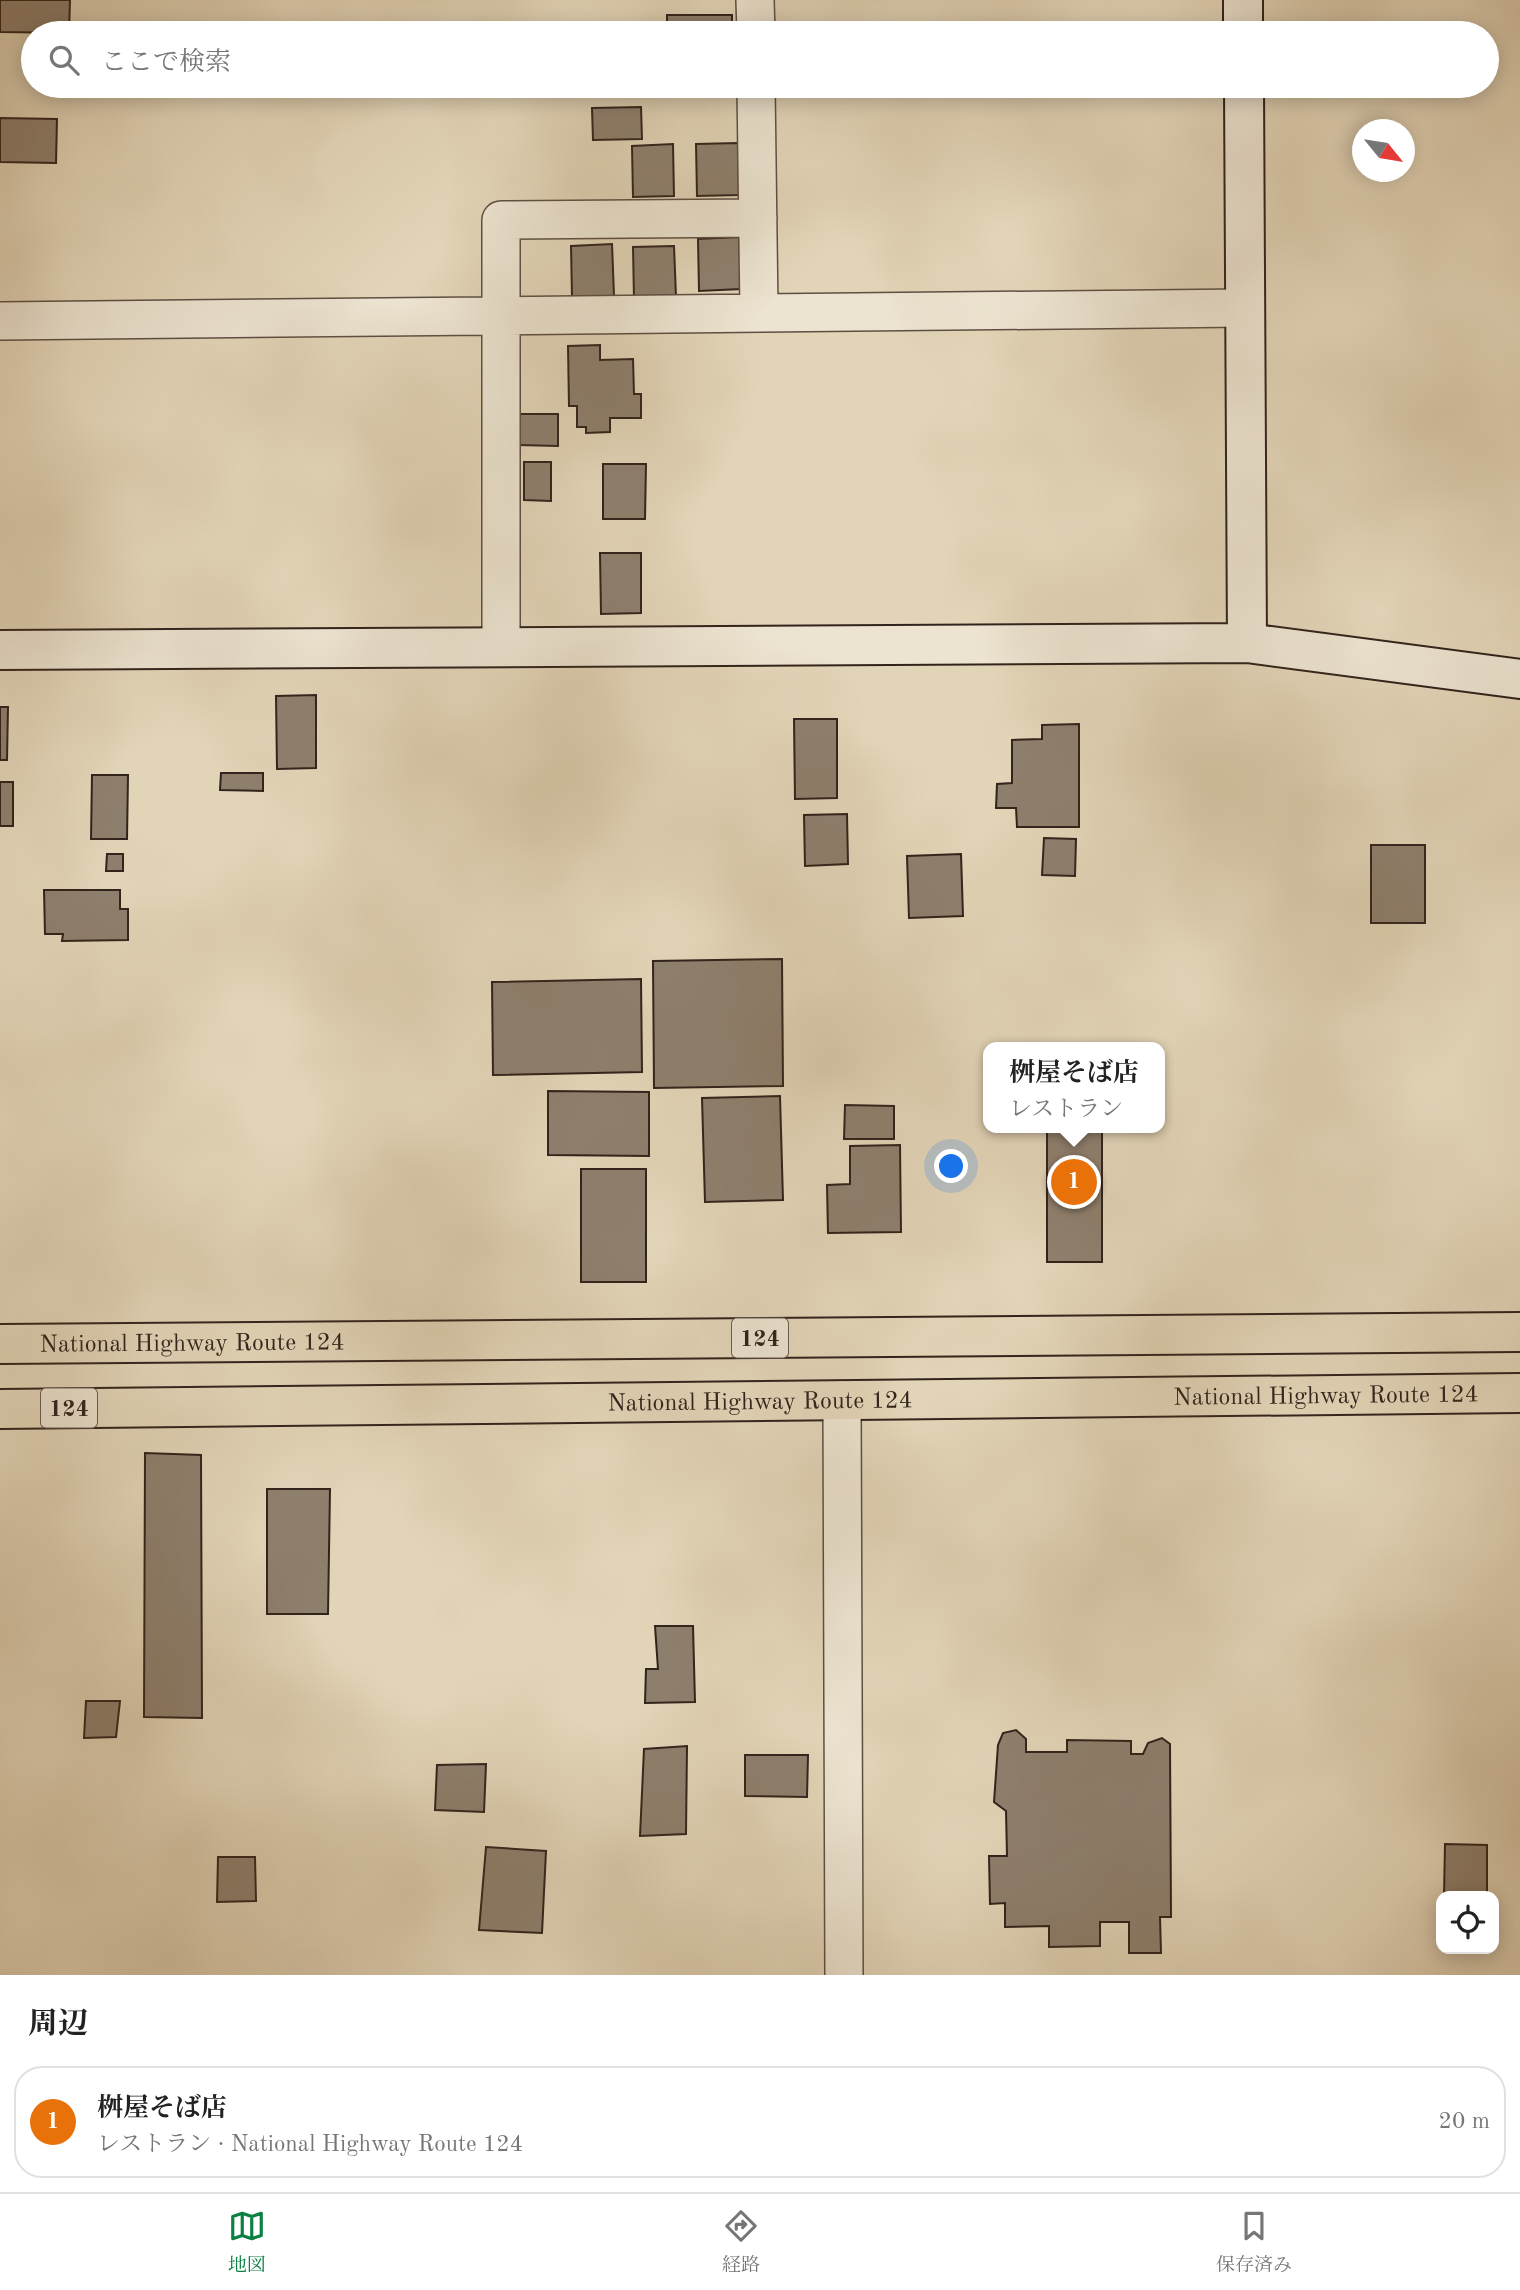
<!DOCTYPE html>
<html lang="ja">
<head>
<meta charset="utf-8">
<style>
  body { margin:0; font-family:"Old Standard TT","Noto Serif JP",serif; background:#f2f2f2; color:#222 }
  .controls { position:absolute; right:21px; bottom:21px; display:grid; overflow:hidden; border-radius:14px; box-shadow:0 4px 18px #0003 }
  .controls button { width:63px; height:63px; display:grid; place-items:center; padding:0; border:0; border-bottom:2px solid #e0e0e0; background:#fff; color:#222; font:35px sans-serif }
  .compass { position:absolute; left:1352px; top:119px; width:63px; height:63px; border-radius:50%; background:#fff; box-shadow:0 4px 18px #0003; rotate:120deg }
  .you { position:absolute; left:952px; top:1167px; width:24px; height:24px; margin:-18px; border:5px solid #fff; border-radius:50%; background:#1a73e8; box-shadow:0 0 0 10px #1a73e833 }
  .badge { display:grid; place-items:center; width:46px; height:46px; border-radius:50%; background:#0b8043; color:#fff; font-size:23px; font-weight:700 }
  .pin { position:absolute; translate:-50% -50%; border:4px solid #fff; box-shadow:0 2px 7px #0006 }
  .popup { position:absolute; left:983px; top:1042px; width:182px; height:91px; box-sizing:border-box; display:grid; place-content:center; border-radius:14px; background:#fff; filter:drop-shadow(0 2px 5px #0005); font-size:23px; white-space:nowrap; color:#767676 }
  .popup b { font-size:26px; color:#222 }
  .popup::after { content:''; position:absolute; left:50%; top:100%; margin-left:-14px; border:14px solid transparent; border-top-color:#fff }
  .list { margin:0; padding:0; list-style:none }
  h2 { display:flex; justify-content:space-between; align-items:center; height:91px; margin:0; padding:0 28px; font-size:30px }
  h2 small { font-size:23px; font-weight:400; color:#767676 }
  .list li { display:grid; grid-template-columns:46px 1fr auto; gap:21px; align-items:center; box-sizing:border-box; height:112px; margin:0 14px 14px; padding:0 14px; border:2px solid #e0e0e0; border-radius:28px }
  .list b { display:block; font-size:26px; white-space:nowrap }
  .list p { margin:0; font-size:23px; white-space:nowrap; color:#767676 }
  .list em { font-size:23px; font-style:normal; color:#767676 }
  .icon { flex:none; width:38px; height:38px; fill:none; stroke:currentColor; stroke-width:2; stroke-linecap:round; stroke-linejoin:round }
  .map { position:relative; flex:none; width:1520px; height:1975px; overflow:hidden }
  .search { position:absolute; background:#fff; box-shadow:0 4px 18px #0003; left:21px; right:21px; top:21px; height:77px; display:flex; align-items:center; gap:18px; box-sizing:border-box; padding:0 24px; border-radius:38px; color:#767676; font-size:26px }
  .sheet { height:217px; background:#fff }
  nav { display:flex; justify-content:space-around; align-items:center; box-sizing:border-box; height:98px; border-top:2px solid #e0e0e0; background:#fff; font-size:19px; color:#767676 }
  nav a { display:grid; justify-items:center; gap:4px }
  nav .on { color:#0b8043 }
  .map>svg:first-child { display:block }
  .building { fill:#8e7f6d; stroke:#32231c; stroke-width:2 }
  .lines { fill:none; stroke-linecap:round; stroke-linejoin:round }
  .street-casing { stroke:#5e4f43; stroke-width:40 }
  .secondary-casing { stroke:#32231c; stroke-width:42 }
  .highway-casing { stroke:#32231c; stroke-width:42 }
  .street { stroke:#ece3d0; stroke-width:37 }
  .secondary { stroke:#ece3d0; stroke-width:38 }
  .highway { stroke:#e2d4b7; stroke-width:38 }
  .labels { text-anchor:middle; stroke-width:6; stroke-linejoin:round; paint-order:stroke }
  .shield { fill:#ece3d0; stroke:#6a5d52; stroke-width:2 }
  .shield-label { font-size:23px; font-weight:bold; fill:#32231c }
  .street-label { font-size:24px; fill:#32231c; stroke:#ece3d0 }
</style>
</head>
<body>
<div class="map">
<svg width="1520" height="1975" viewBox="0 0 1520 1975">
  <rect width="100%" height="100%" fill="#e2d4b7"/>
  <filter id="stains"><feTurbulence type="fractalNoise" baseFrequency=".00286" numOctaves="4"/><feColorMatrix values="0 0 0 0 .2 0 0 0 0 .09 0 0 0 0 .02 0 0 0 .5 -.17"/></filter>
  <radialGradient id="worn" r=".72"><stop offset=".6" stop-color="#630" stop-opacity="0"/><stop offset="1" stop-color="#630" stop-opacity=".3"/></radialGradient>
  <path class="building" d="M0 0H70L69 33 0 32Z
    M667 15H732V33H667Z
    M641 107 642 139 593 140 592 108Z
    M0 118 57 119 56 163 0 162Z
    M738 143 739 195 697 196 696 144Z
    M673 144 674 196 633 197 632 146Z
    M739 237 741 289 699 291 698 239Z
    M612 244 614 296 572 297 571 246Z
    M674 246 676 297 634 299 633 247Z
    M600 345V360L633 359 634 394H641V418H610V432L586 433V427H577V406H569L568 346Z
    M519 414H558V446L519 445Z
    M524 462H551V501L524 500Z
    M603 464H646L645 519H603Z
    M600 553H641V613L601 614Z
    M316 695V768L277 769 276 696Z
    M0 707H8L7 760H0Z
    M794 719H837V798L795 799Z
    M1079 724V827H1017L1016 808H996L997 784 1012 783V740L1042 739V725Z
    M221 773H263V791L220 790Z
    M92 775H128L127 839H91Z
    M0 782H13V826H0Z
    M847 814 848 864 805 866 804 815Z
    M1044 838 1076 839 1075 876 1042 875Z
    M1371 845H1425V923H1371Z
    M107 854H123V871H106Z
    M961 854 963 916 909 918 907 856Z
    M44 890H120V909H128V940L62 941 63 934H45Z
    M782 959 783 1086 654 1088 653 961Z
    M641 979 642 1072 493 1075 492 982Z
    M548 1091 649 1092V1156L548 1155Z
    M780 1096 783 1200 705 1202 702 1098Z
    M845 1105 894 1106V1139H844Z
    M1047 1128H1102V1262H1047Z
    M900 1145 901 1232 828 1233 827 1185 850 1184V1146Z
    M581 1169H646V1282H581Z
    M145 1453 201 1455 202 1718 144 1717Z
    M267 1489H330L328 1614H267Z
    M655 1626H693L695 1702 645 1703 646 1669H658Z
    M86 1701H120L116 1737 84 1738Z
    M1016 1730 1026 1739V1752H1067V1740L1131 1741V1754H1143L1148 1743 1162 1738 1170 1744 1171 1917H1160L1161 1953H1129V1922H1100V1946L1049 1947V1926L1005 1927V1903L990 1904 989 1856H1007L1006 1811 994 1802 998 1745 1003 1733Z
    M687 1746 686 1834 640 1836 644 1749Z
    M745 1755H808L807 1797 745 1796Z
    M486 1764 484 1812 435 1810 437 1765Z
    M1445 1844 1487 1845V1896H1444Z
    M486 1847 546 1851 542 1933 479 1930Z
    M218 1857H255L256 1901 217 1902Z"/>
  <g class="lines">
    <defs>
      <path id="street" d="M755 0 756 33
        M756 86 759 312
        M0 321 1245 308
        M501 647V220L758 218
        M842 1400 844 1975"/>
      <path id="secondary" d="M1243 0V33
        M1244 86 1247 643
        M0 650 1247 643 1520 679"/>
      <g id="highway">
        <path id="s1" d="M0 1344 1520 1332"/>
        <path id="s2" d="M0 1409 1520 1393"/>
      </g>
    </defs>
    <use href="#street" class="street-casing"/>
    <use href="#secondary" class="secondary-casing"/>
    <use href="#highway" class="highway-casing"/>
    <use href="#street" class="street"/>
    <use href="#secondary" class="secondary"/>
    <use href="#highway" class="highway"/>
  </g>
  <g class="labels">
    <g class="shield">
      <rect x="732" y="1318.5" width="56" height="39" rx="5"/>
      <rect x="41" y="1388.5" width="56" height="39" rx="5"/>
    </g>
    <g class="shield-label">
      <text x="760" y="1346">124</text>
      <text x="69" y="1416">124</text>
    </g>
    <g class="street-label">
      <text dy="8" stroke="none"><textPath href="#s1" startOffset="192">National Highway Route 124</textPath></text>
      <text dy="8" stroke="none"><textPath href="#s2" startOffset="1326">National Highway Route 124</textPath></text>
      <text dy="8" stroke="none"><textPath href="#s2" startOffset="760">National Highway Route 124</textPath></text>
    </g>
  </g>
  <rect width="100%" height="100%" filter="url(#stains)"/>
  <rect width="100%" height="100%" fill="url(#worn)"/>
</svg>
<div class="controls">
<button><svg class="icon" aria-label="locate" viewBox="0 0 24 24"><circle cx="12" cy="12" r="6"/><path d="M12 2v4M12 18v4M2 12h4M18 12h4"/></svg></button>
</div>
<svg class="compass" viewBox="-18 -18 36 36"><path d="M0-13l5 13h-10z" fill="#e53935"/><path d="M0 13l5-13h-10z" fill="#767676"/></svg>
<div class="you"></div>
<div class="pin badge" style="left:1074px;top:1182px;background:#e8710a">1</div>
<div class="popup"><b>桝屋そば店</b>レストラン</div>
<div class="search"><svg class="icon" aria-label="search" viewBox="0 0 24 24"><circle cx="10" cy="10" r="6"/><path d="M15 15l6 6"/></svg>ここで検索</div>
</div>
<section class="sheet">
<h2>周辺<small></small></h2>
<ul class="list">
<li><span class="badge" style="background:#e8710a">1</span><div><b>桝屋そば店</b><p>レストラン · National Highway Route 124</p></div><em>20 m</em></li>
</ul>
</section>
<nav>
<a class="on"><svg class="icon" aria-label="map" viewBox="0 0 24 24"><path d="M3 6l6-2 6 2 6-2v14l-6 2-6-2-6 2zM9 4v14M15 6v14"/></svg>地図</a>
<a><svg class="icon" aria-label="directions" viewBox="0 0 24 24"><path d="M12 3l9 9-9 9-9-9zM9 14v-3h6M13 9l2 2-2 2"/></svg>経路</a>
<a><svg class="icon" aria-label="saved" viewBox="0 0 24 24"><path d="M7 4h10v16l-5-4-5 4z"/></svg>保存済み</a>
</nav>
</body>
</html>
